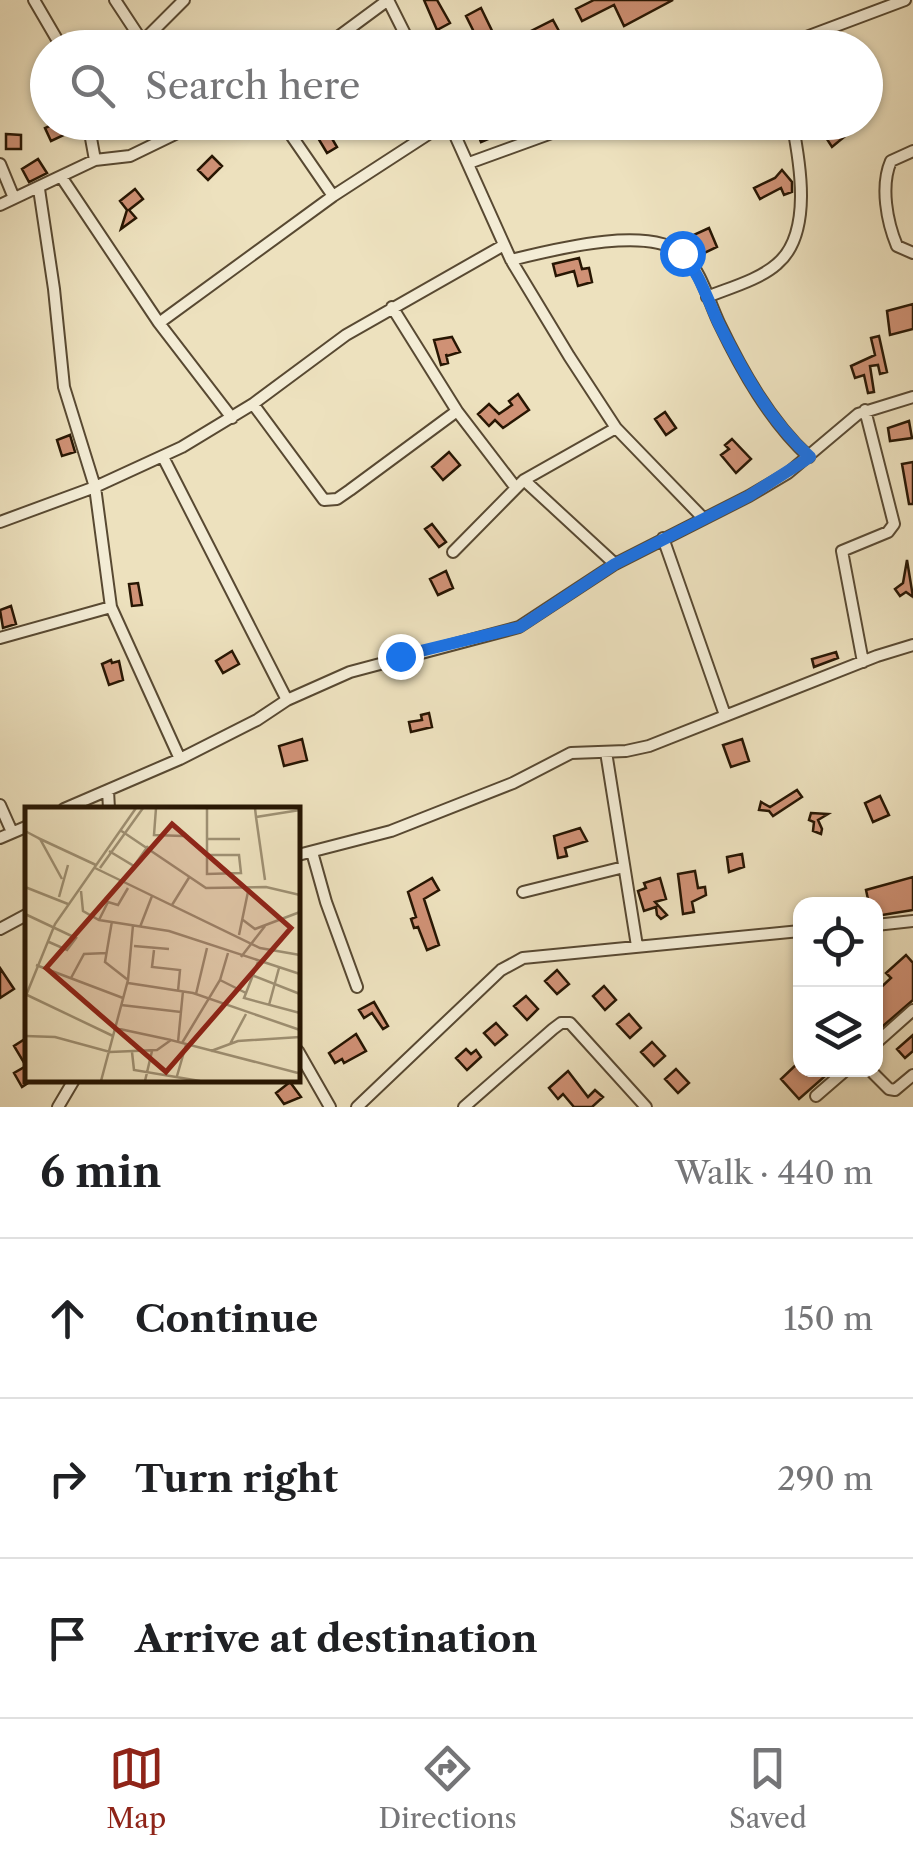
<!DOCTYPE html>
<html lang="en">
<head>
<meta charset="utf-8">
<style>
  body { margin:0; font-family:"Libre Caslon Text",serif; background:#f2f2f2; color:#202124 }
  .controls { position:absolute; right:30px; bottom:30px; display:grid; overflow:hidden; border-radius:20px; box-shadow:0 2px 8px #0004 }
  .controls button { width:90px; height:90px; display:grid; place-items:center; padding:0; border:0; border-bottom:2px solid #e0e0e0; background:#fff; color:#202124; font:50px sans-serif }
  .stop { position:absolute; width:30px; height:30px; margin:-22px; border:8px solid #1a73e8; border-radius:50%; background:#fff }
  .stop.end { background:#1a73e8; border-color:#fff; box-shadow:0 2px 10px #0008 }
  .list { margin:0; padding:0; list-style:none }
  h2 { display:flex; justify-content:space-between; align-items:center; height:130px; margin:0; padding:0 40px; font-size:42px }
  h2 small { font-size:32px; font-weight:400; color:#757577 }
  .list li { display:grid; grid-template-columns:65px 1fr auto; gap:30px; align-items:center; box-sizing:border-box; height:160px; padding:0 40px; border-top:2px solid #e0e0e0 }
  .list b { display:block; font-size:38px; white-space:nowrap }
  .list em { font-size:32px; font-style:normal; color:#757577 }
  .icon { flex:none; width:55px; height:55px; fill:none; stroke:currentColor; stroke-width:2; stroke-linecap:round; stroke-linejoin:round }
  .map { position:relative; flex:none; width:913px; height:1107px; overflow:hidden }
  .search { position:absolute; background:#fff; box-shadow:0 2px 8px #0004; left:30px; right:30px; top:30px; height:110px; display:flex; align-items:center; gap:25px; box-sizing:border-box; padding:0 35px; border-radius:55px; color:#757577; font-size:38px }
  .sheet { height:610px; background:#fff }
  nav { display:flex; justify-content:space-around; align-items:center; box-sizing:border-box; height:140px; border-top:2px solid #e0e0e0; background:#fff; font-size:28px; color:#757577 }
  nav a { display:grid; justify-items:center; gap:5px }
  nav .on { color:#8f2418 }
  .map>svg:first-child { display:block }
  .building { fill:#cf9175; stroke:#271603; stroke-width:2.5 }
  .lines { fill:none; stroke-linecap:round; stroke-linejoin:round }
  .minor-casing { stroke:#584932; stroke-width:14 }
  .minor { stroke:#f3ecd5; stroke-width:10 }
  .route { stroke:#1a73e8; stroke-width:12 }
  .inset-road { fill:none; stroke:#9e9073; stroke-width:2.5 }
  .view { fill:#8f2418; fill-opacity:0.15; stroke:#8f2418; stroke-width:5 }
  .inset-edge { fill:none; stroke:#271603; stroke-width:5 }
</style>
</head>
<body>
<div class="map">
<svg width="913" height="1107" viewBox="0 0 913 1107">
  <rect width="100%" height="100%" fill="#ede1be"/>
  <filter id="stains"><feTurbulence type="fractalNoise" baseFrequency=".002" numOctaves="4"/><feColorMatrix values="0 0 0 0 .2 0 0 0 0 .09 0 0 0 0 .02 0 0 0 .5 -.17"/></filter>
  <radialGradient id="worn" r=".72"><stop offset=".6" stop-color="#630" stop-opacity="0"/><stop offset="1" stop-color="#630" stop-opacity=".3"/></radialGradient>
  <path class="building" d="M424 0H437L450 23 437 30Z
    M594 0H673L624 26 614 5 582 21 576 9Z
    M481 8 496 39 481 46 466 16Z
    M553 20 560 33 534 45 527 33Z
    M58 122 64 135 51 141 45 128Z
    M489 124 495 136 481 142 476 130Z
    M837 127 844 137 832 147 825 136Z
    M327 130 337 147 327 153 318 138Z
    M6 134 21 135V149H6Z
    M212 156 222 166 208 180 198 170Z
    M38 159 47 173 29 182 22 169Z
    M782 170 792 182V192L784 195 781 188 760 199 754 188 775 178Z
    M135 189 143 199 129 210 136 218 121 229 127 210 120 201Z
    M709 228 717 247 698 256 689 237Z
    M579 258 582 269 589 268 592 282 578 286 574 271 556 276 553 264Z
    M913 304V329L890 335 887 311Z
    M879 336 887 372 880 374 878 365 870 366 874 392 868 393 864 375 855 378 851 366 875 355 871 338Z
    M452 337 460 352 447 356 446 354 448 363 441 365 434 340Z
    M518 394 529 410 503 428 495 420 489 426 478 414 489 404 499 414 512 405 509 401Z
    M665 412 676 428 666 435 655 419Z
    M909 421 912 438 890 441 888 428Z
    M70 435 75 452 62 456 57 440Z
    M732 439 751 459 736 473 721 455 729 449 725 445Z
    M449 452 460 465 443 480 432 467Z
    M913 462V504H909L902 464Z
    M432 524 446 542 439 547 425 529Z
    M907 560 913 597 906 592 900 596 895 589 903 583Z
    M446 571 453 588 438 595 430 579Z
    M138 583 142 605 132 606 129 584Z
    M11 606 16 624 3 628 0 610Z
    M232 651 239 664 223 673 216 661Z
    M836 652 838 658 814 667 812 659Z
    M111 660 112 663 119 661 123 680 109 685 102 664Z
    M429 713 432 727 411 732 409 722 422 720 421 715Z
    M302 739 307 760 284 766 279 746Z
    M742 739 749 761 731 767 723 745Z
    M797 790 802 797 773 816 769 811 759 810 761 802 770 807Z
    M880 796 889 815 873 822 865 803Z
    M811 813 828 814 818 820 822 829 821 834 813 831 814 822 809 820Z
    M580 828 587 841 565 848 567 856 558 858 554 836Z
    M742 854 744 867 729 872 727 857Z
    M695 871 698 888 705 887 706 895 692 902 694 912 683 914 678 874Z
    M913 877V910L876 916V904H869L866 890Z
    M432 878 439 890 424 899 439 945 427 950 418 927 414 928 411 919 416 917 408 892Z
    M660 878 666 899 655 902 667 915 661 919 657 915 656 907 644 911 638 891 646 888 644 883Z
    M906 955 913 963V1000L876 1032V992L891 978 886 973Z
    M0 968 14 989 0 998Z
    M557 970 569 984 557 994 545 981Z
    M604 986 616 1000 605 1010 593 996Z
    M526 996 538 1009 527 1020 514 1006Z
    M374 1002 388 1026 383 1029 372 1013 364 1018 359 1010Z
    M629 1014 641 1028 630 1038 617 1024Z
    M496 1023 507 1035 495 1045 484 1033Z
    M356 1034 366 1051 344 1063 342 1059 335 1063 329 1053Z
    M913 1035V1051L905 1058 897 1049Z
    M28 1037V1083L22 1087 14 1073 26 1066 14 1046Z
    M652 1042 665 1056 654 1066 641 1052Z
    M466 1049 471 1054 476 1050 481 1057 467 1070 456 1058Z
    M800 1061V1070H832L799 1099 781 1079Z
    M676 1069 689 1083 678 1093 665 1079Z
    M568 1071 588 1097 595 1090 603 1097 592 1107H574L563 1094 558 1099 549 1088Z
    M290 1082 301 1097 284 1104 276 1093Z"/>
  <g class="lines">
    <defs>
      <path id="minor" d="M34 0 62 48
        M115 0 142 41
        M388 0 412 48
        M136 48 184 0
        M323 48 388 0
        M777 48 905 0
        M282 122 333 196
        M449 122 511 260 569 356 616 428 703 518
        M913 151 891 161C880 186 887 222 897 246L913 253
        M95 160 130 156 200 122
        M469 163 582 122
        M0 164 14 198
        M62 178 159 323 232 418
        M39 189 54 289 64 387 95 487 111 607 180 759
        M0 205 95 160 88 122
        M511 260C552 250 650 224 684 255 701 271 709 302 719 323 742 371 770 421 809 457
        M707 297C729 288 759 280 777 264 813 234 800 162 792 122
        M392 307 457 411
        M159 323 333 196 447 122
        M253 404 324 500 337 499 350 490 457 411 516 488
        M163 457 287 700
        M524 480 615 564
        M0 522 95 487 182 447 253 404 346 335 504 245
        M663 538 725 715
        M453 552 524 480 616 428
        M0 638 111 607
        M863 662 842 551 888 532 894 524 865 410
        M606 752 637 946
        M108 790 109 809
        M0 805 12 832
        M64 809 180 759 257 720 287 700 350 672 519 627 615 564 749 496 788 473 858 414 913 397
        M0 838 28 826
        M312 852 326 902 357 987
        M298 855 391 831 513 783 571 753 626 751 649 746 877 656 913 645
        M523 892 624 867
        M876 925 913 921
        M0 929 28 914
        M876 1043 913 1010
        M298 1051 330 1107
        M870 1070 889 1089 895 1090 913 1075
        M816 1096 846 1070
        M58 1107 74 1080
        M357 1107 501 970 523 958 800 931
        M464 1107 553 1029 561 1023H570L646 1107"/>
    </defs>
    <use href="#minor" class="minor-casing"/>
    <use href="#minor" class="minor"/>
  </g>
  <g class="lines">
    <path class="route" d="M400 656 520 627 615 564 749 496 810 457C769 420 742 370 718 322 707 298 699 273 682 253"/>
  </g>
  <g transform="translate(25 807)">
    <rect width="275" height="275" fill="#ede1be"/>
    <path class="inset-road" d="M131 1 129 28 158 29M182 1V67L216 66 214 48H182M230 1 231 10 275 3M231 10 240 73M95 23 181 81 241 80 275 88M0 24 15 32 37 72M13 31 71 58M182 32H215M84 44 109 59 123 39M70 61 235 141 275 148M75 61 118 1M0 80 43 97M56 84 58 104 74 113 144 124 275 167M34 90 43 58M147 98 165 69M0 107 51 131 42 143 24 135M74 113 83 95 93 98 103 81M218 113 230 122 275 105M87 114 80 155 103 173M115 120 127 89M214 128 224 80M109 139 144 142M129 143 127 160 155 163 153 184M216 150 240 119M11 158 98 191M229 169 275 187M46 171 59 147 82 146M195 173 221 186 219 191 275 206M103 176 168 186 275 223M221 186 233 155M0 187 88 229M171 187 182 141M0 191 30 117 111 1M96 198 156 205M244 198 254 161M90 221 146 233M0 229 30 230 85 245 132 243 146 233 273 266M153 235 158 184M157 236 195 173 203 146M205 237 221 207M186 244 213 234 275 230M107 245 109 263 175 274M152 269 161 238M76 274 103 173 108 118M120 274 127 244"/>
    <path class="view" d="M147 17 266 121 141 265 21 161Z"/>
    <rect width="275" height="275" class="inset-edge"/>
  </g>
  <rect width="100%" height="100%" filter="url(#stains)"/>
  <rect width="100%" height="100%" fill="url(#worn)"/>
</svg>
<div class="controls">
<button><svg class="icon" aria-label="locate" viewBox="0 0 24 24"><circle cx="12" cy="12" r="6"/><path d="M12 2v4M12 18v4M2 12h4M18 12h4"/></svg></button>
<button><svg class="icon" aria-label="layers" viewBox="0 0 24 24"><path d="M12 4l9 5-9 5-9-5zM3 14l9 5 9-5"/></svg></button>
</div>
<div class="stop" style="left:682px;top:253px"></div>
<div class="stop end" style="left:400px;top:656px"></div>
<div class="search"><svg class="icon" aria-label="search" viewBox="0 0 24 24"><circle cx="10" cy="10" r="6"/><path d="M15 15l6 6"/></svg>Search here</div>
</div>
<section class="sheet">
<h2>6 min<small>Walk · 440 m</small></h2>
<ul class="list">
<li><svg class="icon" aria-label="ahead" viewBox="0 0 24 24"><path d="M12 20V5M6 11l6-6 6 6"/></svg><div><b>Continue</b></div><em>150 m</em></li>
<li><svg class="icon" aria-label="right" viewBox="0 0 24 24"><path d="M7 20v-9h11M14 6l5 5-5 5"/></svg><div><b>Turn right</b></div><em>290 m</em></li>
<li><svg class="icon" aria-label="arrive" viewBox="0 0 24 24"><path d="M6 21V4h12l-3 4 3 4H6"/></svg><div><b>Arrive at destination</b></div></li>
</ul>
</section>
<nav>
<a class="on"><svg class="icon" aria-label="map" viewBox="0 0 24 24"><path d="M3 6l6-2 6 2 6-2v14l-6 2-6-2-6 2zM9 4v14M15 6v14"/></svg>Map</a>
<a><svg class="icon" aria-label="directions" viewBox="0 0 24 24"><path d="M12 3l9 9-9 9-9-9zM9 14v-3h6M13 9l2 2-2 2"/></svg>Directions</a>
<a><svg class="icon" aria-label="saved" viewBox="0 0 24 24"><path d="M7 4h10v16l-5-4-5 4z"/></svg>Saved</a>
</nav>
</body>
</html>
